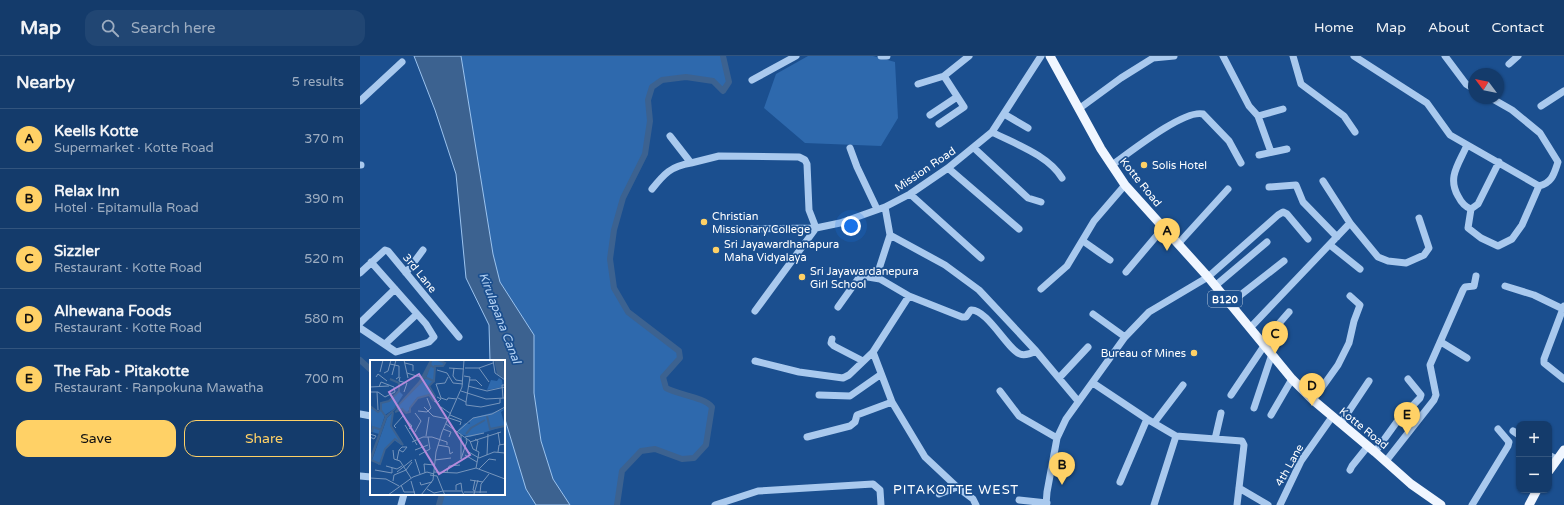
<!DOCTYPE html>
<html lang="en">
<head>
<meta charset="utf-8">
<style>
  body { margin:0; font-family:"Varela Round",sans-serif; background:#214673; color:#f1f3f6 }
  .controls { position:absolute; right:12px; bottom:12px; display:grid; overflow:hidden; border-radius:8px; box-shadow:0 1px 3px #0004 }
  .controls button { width:36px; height:36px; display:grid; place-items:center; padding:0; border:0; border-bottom:1px solid #33557e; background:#143b6b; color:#f1f3f6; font:20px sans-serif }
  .compass { position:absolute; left:1108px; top:12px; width:36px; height:36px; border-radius:50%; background:#143b6b; box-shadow:0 1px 3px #0004; rotate:302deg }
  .you { position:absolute; left:491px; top:170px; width:14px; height:14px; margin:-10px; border:3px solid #fff; border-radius:50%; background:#1a73e8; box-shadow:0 0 0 6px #1a73e833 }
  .badge { display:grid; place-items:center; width:26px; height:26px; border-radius:50%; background:#ffd166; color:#111; font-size:13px; font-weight:700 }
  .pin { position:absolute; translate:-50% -33px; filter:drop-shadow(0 1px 2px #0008) }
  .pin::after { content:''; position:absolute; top:21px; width:14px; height:12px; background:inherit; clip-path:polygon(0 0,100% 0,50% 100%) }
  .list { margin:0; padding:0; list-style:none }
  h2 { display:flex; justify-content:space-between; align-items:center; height:52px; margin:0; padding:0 16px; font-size:17px }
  h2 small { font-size:13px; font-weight:400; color:#9dadc1 }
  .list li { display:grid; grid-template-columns:26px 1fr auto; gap:12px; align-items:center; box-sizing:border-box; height:60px; padding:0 16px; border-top:1px solid #33557e }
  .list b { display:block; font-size:15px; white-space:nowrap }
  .list p { margin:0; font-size:13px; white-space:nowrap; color:#9dadc1 }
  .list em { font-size:13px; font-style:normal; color:#9dadc1 }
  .actions { display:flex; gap:8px; padding:12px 16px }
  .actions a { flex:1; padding:9px 0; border:1px solid #ffd166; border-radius:12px; text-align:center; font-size:14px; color:#ffd166 }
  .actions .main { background:#ffd166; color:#111 }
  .icon { flex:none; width:22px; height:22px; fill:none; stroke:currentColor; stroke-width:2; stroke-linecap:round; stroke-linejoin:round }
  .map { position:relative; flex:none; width:1204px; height:449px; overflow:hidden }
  header { display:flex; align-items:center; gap:24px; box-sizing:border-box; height:56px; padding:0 20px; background:#143b6b; border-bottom:1px solid #33557e }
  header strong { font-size:19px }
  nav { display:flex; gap:22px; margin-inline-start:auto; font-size:14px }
  .search { width:280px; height:36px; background:#214673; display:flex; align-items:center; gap:10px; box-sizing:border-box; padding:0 14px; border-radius:12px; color:#9dadc1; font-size:15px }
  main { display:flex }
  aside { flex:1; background:#143b6b }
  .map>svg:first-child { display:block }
  .green { fill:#2e69ad }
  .water { fill:#3c6290; stroke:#9cc4f0 }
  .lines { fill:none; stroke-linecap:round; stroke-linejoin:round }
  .canal { stroke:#3c6290; stroke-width:6 }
  .minor { stroke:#a9c9ee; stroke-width:7 }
  .major { stroke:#f0f6ff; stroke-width:9 }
  .poi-dot { fill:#ffd166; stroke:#1b4f8f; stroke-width:1.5 }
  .labels { text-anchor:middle; stroke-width:3.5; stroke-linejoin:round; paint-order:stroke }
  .shield { fill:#1b4f8f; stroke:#bbcadd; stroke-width:1 }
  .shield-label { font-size:10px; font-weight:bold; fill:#fff }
  .poi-label { font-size:11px; fill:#fff; stroke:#1b4f8f; text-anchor:start }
  .street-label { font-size:11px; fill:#fff; stroke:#1b4f8f }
  .water-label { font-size:12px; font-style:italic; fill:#b5d3f5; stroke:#1b4f8f }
  .quarter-label { font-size:13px; letter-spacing:1px; fill:#fff; stroke:#1b4f8f }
  .inset-river { fill:none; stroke:#3c6290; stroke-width:2 }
  .inset-road { fill:none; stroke:#7695bc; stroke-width:1 }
  .view { fill:#b68bdc; fill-opacity:0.15; stroke:#b68bdc; stroke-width:2 }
  .inset-edge { fill:none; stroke:#fff; stroke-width:2 }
</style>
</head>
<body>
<header>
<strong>Map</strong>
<div class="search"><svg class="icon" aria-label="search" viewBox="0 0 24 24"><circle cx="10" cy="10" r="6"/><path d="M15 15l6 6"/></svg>Search here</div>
<nav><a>Home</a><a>Map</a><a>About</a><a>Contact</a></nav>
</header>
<main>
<aside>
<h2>Nearby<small>5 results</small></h2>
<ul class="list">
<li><span class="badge">A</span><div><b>Keells Kotte</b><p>Supermarket · Kotte Road</p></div><em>370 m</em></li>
<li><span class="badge">B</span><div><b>Relax Inn</b><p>Hotel · Epitamulla Road</p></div><em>390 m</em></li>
<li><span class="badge">C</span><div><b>Sizzler</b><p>Restaurant · Kotte Road</p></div><em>520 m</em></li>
<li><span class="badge">D</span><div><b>Alhewana Foods</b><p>Restaurant · Kotte Road</p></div><em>580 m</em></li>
<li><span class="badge">E</span><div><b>The Fab - Pitakotte</b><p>Restaurant · Ranpokuna Mawatha</p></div><em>700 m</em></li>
</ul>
<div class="actions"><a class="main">Save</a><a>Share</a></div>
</aside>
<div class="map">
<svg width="1204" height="449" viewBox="0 0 1204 449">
  <rect width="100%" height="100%" fill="#1b4f8f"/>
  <path class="green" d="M101 0H363L369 26 363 35 353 25 326 21 302 24 292 31 288 44 290 65 285 98 263 142 254 174 250 203 254 232 268 256 319 295 320 302 303 321 306 332C319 339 344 341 352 351L346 389 334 402 322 403 295 393 281 395 262 415 257 449H210L193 423 181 385 174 337V279L140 226 133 198Z
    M448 0H513L535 6 538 62 521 90 445 87 404 52 416 18Z
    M144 360 166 433 176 449H79L82 438H144Z"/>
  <path class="water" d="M54 0H101L133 198 140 226 174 279V337L181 385 193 423 210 449H176L166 433 144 360V305H130L129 269 106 222 96 118 75 54Z"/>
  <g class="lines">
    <path class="canal" d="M0 304 11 314
      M79 449 82 438
      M257 449 262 415 281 395 295 393 322 403 334 402 346 389 352 351C344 341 319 339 306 332L303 321 320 302 319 295 268 256 254 232 250 203 254 174 263 142 285 98 290 65 288 44 292 31 302 24 326 21 353 25 363 35 369 26 363 0"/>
    <path class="minor" d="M521 0H527
      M863 0 889 50 898 60 911 96
      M933 0 941 28 984 60 995 76
      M994 0 1067 47 1090 79 1179 130C1192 127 1194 118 1198 106L1180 77 1152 54 1131 42
      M1085 0 1106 28 1114 33
      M1149 8 1158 0
      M392 24 436 0
      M558 28 584 20
      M0 45 42 6
      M1181 50 1204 35
      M720 52 761 22 793 2 814 0
      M644 58 668 72
      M570 59 597 41
      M898 60 923 53
      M579 68 604 51 584 20 609 0
      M632 76C655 88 688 99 702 122
      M310 80 331 107 359 100 439 101 445 104 447 108 449 154 456 172 395 255
      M1107 89C1099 108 1087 121 1098 140 1101 146 1105 151 1111 153L1118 148 1139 106
      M490 92 497 111 517 153
      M614 92 668 142 681 146
      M899 99 927 93
      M0 109H1
      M752 109C769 97 824 53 843 58L869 85 881 107
      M588 112 659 173
      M963 125 990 167
      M909 131 936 129 943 146 977 181
      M292 133C304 118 311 110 331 107
      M550 138 621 202
      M1111 153 1108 172 1121 182 1138 190 1152 183 1162 169 1179 130
      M391 173 456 172 480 167 525 151 550 138 588 112 632 76 681 0
      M530 179 585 209 619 234 676 295 718 345
      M723 185 750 204
      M818 188 868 133
      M970 189 1000 213
      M766 216 804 171
      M0 217 25 194 28 195 99 281
      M46 217 63 194
      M855 230 907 186
      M1145 230 1174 239 1203 253
      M681 233 707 210 734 165 765 129
      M549 240 602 261H606L611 254C627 253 648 294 660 298 665 300 672 297 676 295
      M869 248 924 205
      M1204 250 1184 303V307L1204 323
      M478 251 498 223 502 220 520 223
      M733 258 765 281
      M0 267 35 233
      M0 272 36 296 69 286 74 281 66 268 11 206
      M890 272 990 167 1018 201 1028 205 1046 207 1064 199 1069 192 1059 162
      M472 283 471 287 474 290 503 305
      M1081 286 1107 302
      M902 287 929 256
      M25 288 57 258
      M513 296 549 240 520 223 519 213 530 179 525 151
      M395 305 439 316 483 322 489 319 513 296 532 346 565 401 597 431
      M699 322 728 291
      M733 327 787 363 816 380 882 385 884 389 877 449
      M640 335 659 360 697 382
      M459 339 490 340 520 319
      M871 339 904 290
      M953 344 978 309 989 287 994 265 1000 249 990 240
      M894 352 912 298
      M0 358 11 360
      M911 359 932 323
      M794 367 823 329
      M981 367 1009 325
      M1153 375 1159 379
      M447 381 490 370 495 366 497 359 532 346
      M855 383 861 357
      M1015 396 1036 367 1060 342 1061 339 1048 323
      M1189 399 1196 403
      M1026 405 1074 344 1076 339 1070 309 1103 234 1105 231 1114 230 1116 220
      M990 414 992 410 1008 390
      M0 420 11 421
      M760 426 787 363
      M879 432 908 449
      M579 438 597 431 613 443 616 449
      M659 444 687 447
      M41 449 44 438
      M355 449 398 435 513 428 520 434 521 449
      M686 449 687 436 697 382 706 363 765 281 789 256 848 221 918 159 923 156 927 158 948 183
      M794 449 816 380
      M920 449 941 405 972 361
      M1112 449 1148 390 1149 386 1138 373"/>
    <path class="major" d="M690 0 741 93 765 129 848 221 932 323 953 344 1015 396 1051 428 1081 449
      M1189 415 1204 394
      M1169 449 1177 434"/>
  </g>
  <g class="poi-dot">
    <circle cx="784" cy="109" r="4"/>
    <circle cx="344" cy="166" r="4"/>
    <circle cx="356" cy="194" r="4"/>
    <circle cx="442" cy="221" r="4"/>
    <circle cx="834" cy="297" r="4"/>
  </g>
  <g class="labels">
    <rect class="shield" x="848" y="235" width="34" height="16" rx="3"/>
    <g class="shield-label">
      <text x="865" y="247">B120</text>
    </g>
    <g class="poi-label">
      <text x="792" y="113">Solis Hotel</text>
      <text x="352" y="164">Christian<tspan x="352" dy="13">Missionary College</tspan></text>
      <text x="364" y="192">Sri Jayawardhanapura<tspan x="364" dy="13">Maha Vidyalaya</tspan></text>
      <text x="450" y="219">Sri Jayawardanepura<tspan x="450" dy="13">Girl School</tspan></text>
      <text x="826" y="301" text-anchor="end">Bureau of Mines</text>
    </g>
    <g class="street-label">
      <text transform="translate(565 113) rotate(-34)" y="4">Mission Road</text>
      <text transform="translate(781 126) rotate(51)" y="4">Kotte Road</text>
      <text transform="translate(60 217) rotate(51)" y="4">3rd Lane</text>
      <text transform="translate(1004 372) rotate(39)" y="4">Kotte Road</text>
      <text transform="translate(929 409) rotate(-61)" y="4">4th Lane</text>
    </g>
    <g class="water-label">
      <text transform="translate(140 262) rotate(69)" y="4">Kirulapana Canal</text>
    </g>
    <g class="quarter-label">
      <text x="596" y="438">PITAKOTTE WEST</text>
    </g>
  </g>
  <g transform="translate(10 304)">
    <rect width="135" height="135" fill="#1b4f8f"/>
    <path d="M62 0 75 2 73 6H64V21L59 27 65 37 62 39 59 35 46 39 37 53 32 49 25 52 31 42 56 18ZM129 18 132 20 133 27 117 30 121 20 127 21ZM29 31 33 35 24 49 15 55 9 74 2 72 0 46 9 52 12 42 19 41ZM135 49 131 52 135 66 100 77 90 74 88 70 95 63 100 64 99 61 103 58ZM23 52 21 66 33 84 31 85 24 80 15 89 9 105 2 100 17 58Z" fill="#2e69ad"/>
    <path d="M60 0H62L61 6 56 18 17 58 0 105V97L15 56 24 49 49 21ZM124 0H133L135 19 127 14Z" fill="#3c6290"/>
    <path class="inset-river" d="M64 6H73L75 3 68 0M54 17 64 21 65 8 60 5M0 46 8 52 11 50M25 52 32 49 36 53 40 52V48L48 38 59 35 63 40 65 36 59 26 64 21M117 56 120 69 135 66M16 57 11 50V43L19 41 29 31V23L20 19M2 72 3 67 12 70M96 74 101 68 115 60M1 100 10 104 15 89 25 79 33 85 21 66 23 52"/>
    <path class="inset-road" d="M34 0 38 18M123 0 125 13 135 20M35 3 43 5V11M20 4 29 6V17L26 19M79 8 94 9M84 8 83 16 86 20 92 21M95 8H109M109 8 119 22M109 8 123 3M67 10 77 13 83 23 93 24M10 12 13 0M14 13 18 11 21 0M37 13 50 17M22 15 26 0M94 16 100 17 96 42M6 17 8 14 17 21M30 17 29 21 37 23 34 32M78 17 75 23 66 24 71 38 77 40 78 38 87 39M100 20H106L112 26M98 26 117 31 135 27M0 27 19 26M91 31 116 39 135 38M0 32H8L15 37 25 32 24 27 11 22 9 27M7 32 8 50M88 38 96 42V45L111 47 130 43V39M133 38 132 25H135M64 41 67 43 71 39 67 37M54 47 63 56 78 59M71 47 81 54M48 51 57 52 61 48 57 38M45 53 51 61 45 72M80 55 92 60M79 58 91 62 90 65M76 64 100 81 103 89 109 92 106 108M35 65 47 85M26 68 24 66 33 56 42 66 39 69M73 69 81 72 79 77M87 72 103 58 122 54 135 47M128 72 130 85M0 74 6 76 4 79 0 77M91 75V99L97 81 96 79M56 76 59 57M95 77 114 73M105 79 108 81 106 91M42 82 53 77H62L77 82V85M100 82 131 72M68 85 79 87 80 94 83 92M23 90 24 99 30 101 41 118M45 90 58 85M97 91 109 98 124 92 135 93M128 92 129 85 135 84M49 95 60 89 58 77M95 95 107 102M117 95 118 74M45 99 50 114M27 100 29 90 32 87H37L33 92 29 90M65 100 81 98M16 106 27 109 32 106M109 109 119 99 126 100M5 110 22 113V108M27 112 42 100M64 112 87 113 106 108 135 119M77 112 79 106 90 105M55 113 54 104 64 105M60 115 67 116 73 131M0 118 16 119 29 126M100 120 113 122M23 121 24 115 36 110 42 102M41 121 45 135M50 122 51 125 62 122M31 125 34 132H45M57 129 64 133 73 131 75 135M86 130V125L91 123 92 131M73 131H92L94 135M105 131 103 130 105 120M94 132H117M110 133 111 124 119 114M104 134 108 120M18 135 43 117 57 112 64 114M51 135 63 120 66 92 72 72 92 27 94 0"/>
    <path class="view" d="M49 14 100 95 69 114 19 32Z"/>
    <rect width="135" height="135" class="inset-edge"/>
  </g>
</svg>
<div class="controls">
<button>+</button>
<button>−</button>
</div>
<svg class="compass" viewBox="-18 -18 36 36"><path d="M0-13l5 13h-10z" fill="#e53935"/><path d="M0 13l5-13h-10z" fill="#9dadc1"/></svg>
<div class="you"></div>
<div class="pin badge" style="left:807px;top:195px">A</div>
<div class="pin badge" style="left:702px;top:429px">B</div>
<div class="pin badge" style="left:915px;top:298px">C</div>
<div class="pin badge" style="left:952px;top:350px">D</div>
<div class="pin badge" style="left:1047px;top:379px">E</div>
</div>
</main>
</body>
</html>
